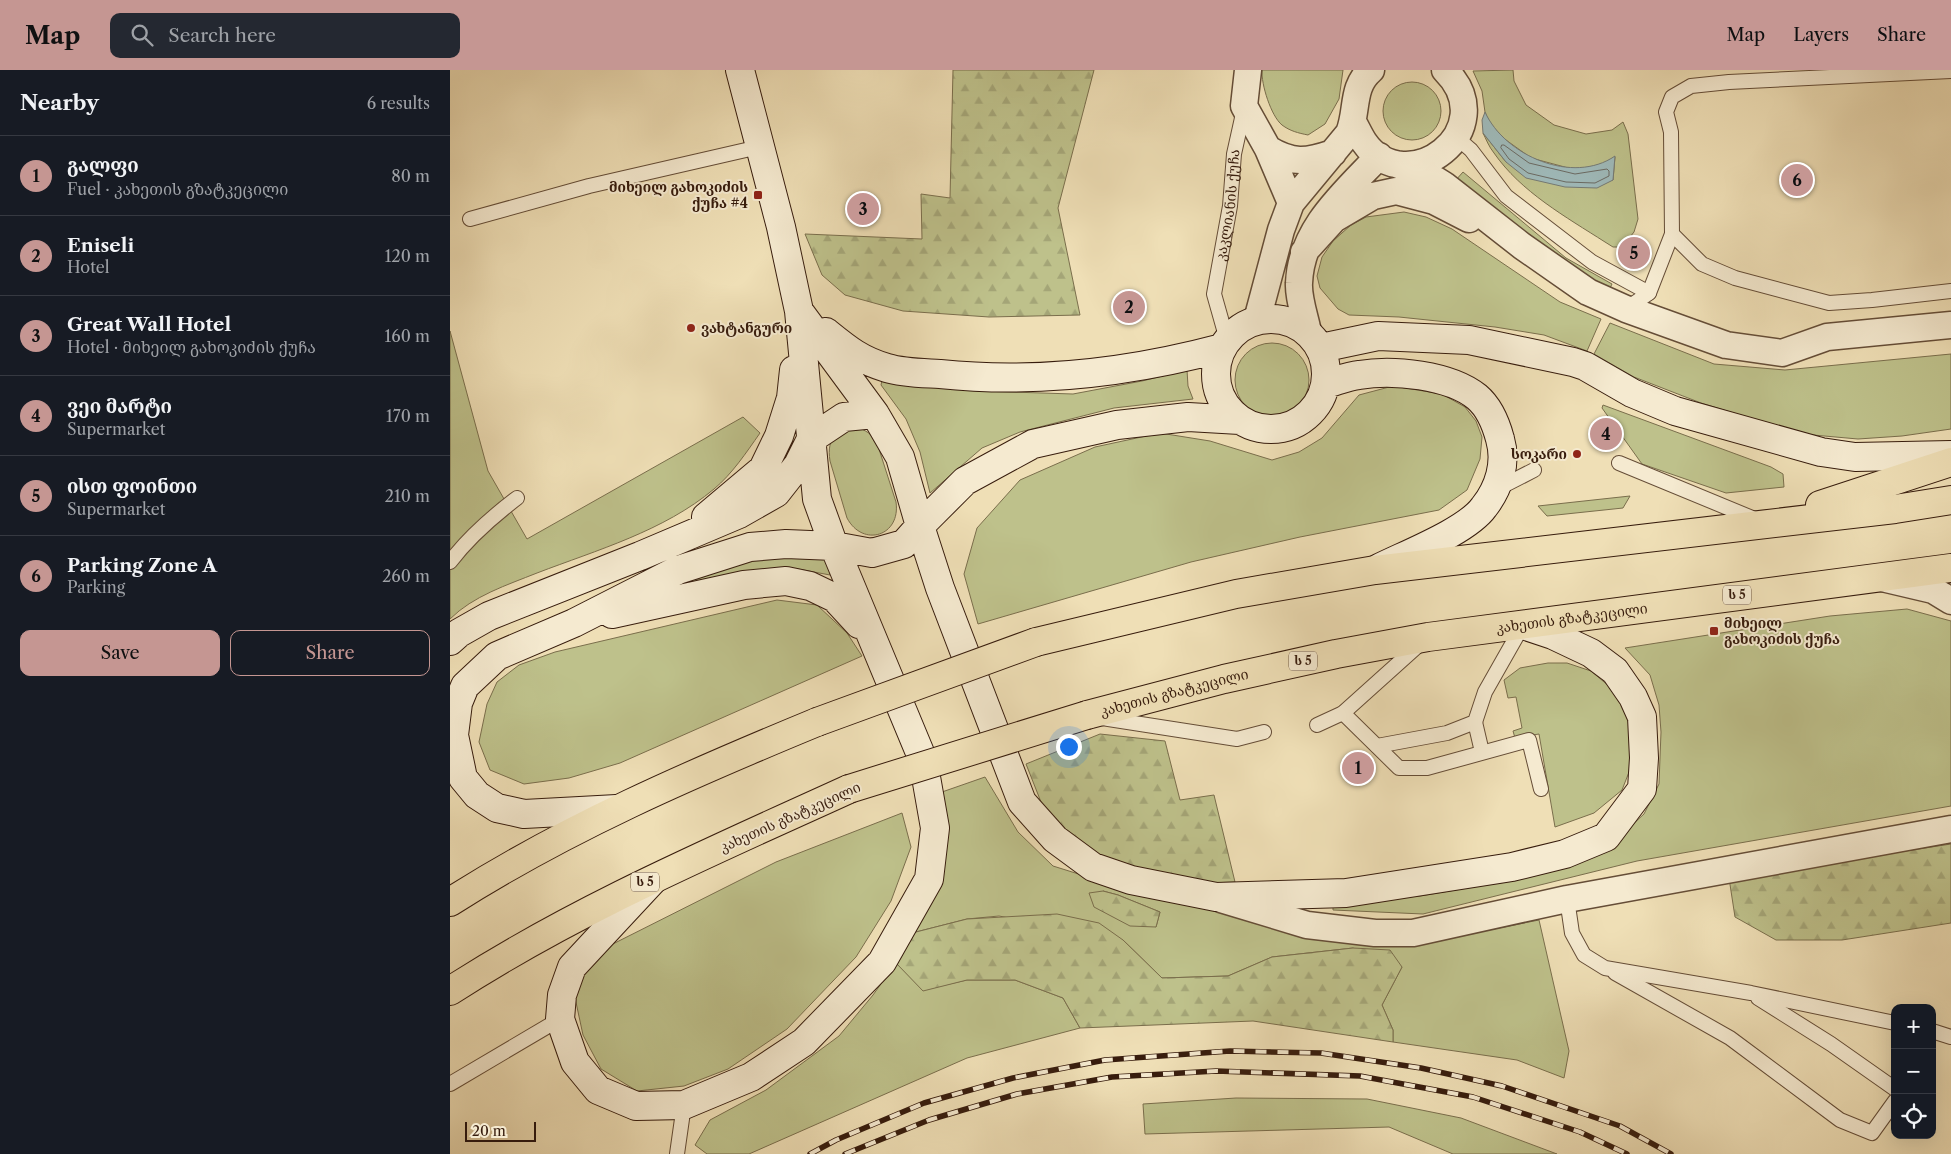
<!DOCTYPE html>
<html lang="en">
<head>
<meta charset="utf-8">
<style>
  body { margin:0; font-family:"Libre Caslon Text","Noto Serif Georgian",serif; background:#242831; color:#f1f3f6 }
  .controls { position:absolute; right:15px; bottom:15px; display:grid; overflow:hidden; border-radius:10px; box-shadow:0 5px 20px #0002 }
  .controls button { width:45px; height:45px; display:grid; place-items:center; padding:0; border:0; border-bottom:1px solid #363941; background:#171b24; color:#f1f3f6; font:25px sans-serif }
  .scale { position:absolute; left:15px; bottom:12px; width:71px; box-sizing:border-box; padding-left:5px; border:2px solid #371c0d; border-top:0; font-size:14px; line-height:18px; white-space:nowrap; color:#371c0d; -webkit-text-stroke:4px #f5ead0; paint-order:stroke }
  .you { position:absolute; left:618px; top:676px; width:18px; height:18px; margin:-12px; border:4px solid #fff; border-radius:50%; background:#1a73e8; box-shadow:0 0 0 8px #1a73e833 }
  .badge { display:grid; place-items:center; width:32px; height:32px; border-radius:50%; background:#c59692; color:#111; font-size:16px; font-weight:700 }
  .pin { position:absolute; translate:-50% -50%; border:2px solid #fff; box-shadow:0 1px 5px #0006 }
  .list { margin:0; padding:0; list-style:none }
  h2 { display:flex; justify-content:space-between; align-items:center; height:65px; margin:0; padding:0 20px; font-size:21px }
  h2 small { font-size:16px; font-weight:400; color:#9ea1a6 }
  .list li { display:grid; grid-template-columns:32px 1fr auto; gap:15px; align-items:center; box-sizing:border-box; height:80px; padding:0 20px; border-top:1px solid #363941 }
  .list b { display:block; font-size:19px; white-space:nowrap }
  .list p { margin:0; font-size:16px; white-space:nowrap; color:#9ea1a6 }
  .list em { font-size:16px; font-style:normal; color:#9ea1a6 }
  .actions { display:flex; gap:10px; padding:15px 20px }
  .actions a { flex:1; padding:11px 0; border:1px solid #c59692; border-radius:10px; text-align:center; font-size:18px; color:#c59692 }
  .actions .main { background:#c59692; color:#111 }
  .icon { flex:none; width:28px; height:28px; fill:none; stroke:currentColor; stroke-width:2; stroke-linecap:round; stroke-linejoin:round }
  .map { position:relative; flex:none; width:1501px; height:1084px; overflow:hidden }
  header { display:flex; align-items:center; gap:30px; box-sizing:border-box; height:70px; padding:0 25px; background:#c59692; color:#111 }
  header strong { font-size:24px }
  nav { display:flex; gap:28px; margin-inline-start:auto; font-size:18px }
  .search { width:350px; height:45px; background:#242831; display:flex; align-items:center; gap:12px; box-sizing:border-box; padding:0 18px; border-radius:10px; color:#9ea1a6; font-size:19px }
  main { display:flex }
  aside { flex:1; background:#171b24 }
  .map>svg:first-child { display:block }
  .green { fill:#bec18b; stroke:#7a6e4c; fill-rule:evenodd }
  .forest { fill:url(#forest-firs); stroke:#7a6e4c }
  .water { fill:#9fbaba; stroke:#757b75 }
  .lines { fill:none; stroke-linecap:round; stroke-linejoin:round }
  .shore { stroke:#6b6b64; stroke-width:1 }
  .service-casing { stroke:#654d37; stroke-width:16 }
  .minor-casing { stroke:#654d37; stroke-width:29 }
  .secondary-casing { stroke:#371c0d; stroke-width:30 }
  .trunk-casing { stroke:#371c0d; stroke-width:30 }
  .service { stroke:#f5ead0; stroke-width:14 }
  .minor { stroke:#f5ead0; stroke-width:26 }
  .secondary { stroke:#f5ead0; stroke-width:28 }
  .trunk { stroke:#efdfb6; stroke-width:28 }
  .rail-casing { stroke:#371c0d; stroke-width:5.5 }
  .rail { stroke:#f5ead0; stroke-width:4; stroke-dasharray:11; stroke-linecap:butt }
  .trunk-bridge-casing { stroke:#371c0d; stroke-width:30; stroke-linecap:butt }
  .trunk-bridge { stroke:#efdfb6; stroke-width:28 }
  .poi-dot { fill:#8f2418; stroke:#f5ead0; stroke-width:2 }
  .labels { text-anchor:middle; stroke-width:4; stroke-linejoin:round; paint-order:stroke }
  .shield { fill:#f5ead0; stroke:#705a48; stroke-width:1 }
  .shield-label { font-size:12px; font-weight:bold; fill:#371c0d }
  .poi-label { font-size:14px; font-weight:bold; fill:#371c0d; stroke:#f5ead0; text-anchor:end }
  .street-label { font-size:14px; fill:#371c0d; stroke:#f5ead0 }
</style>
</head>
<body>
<header>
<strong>Map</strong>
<div class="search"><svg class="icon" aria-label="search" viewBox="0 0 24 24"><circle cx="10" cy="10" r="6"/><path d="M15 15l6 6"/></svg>Search here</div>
<nav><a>Map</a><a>Layers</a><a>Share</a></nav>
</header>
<main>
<aside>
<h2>Nearby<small>6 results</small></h2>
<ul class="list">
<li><span class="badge">1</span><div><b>გალფი</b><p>Fuel · კახეთის გზატკეცილი</p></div><em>80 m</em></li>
<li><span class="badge">2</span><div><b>Eniseli</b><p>Hotel</p></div><em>120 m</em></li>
<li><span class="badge">3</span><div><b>Great Wall Hotel</b><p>Hotel · მიხეილ გახოკიძის ქუჩა</p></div><em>160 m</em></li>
<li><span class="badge">4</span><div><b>ვეი მარტი</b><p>Supermarket</p></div><em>170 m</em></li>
<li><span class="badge">5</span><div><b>ისთ ფოინთი</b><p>Supermarket</p></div><em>210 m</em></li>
<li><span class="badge">6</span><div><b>Parking Zone A</b><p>Parking</p></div><em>260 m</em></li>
</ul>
<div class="actions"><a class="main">Save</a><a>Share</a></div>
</aside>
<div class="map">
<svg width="1501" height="1084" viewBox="0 0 1501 1084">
  <defs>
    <pattern id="forest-firs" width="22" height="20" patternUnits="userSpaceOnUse" patternTransform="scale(1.25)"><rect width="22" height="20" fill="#bec18b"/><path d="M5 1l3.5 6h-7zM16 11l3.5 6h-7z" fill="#a4a577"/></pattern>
  </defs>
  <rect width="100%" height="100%" fill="#efdfb6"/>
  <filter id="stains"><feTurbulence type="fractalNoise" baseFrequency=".004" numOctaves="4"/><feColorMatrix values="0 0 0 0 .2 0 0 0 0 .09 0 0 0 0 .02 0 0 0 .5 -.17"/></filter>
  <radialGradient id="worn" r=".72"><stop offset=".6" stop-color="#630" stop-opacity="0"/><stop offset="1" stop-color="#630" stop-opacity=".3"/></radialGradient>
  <path class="green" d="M812 0H893L889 29 875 54 858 65C848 63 840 61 832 55 821 46 811 14 812 0Z
    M1063 0 1064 11 1076 35 1104 55 1136 64 1162 60 1173 52 1178 64 1188 149 1184 162 1172 177H1163L1155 172C1116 147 1071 122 1044 83 1039 77 1036 69 1033 63L1056 92 1163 110 1165 87 1153 94 1126 100 1081 88 1056 70 1040 54 1035 42 1032 21 1023 1Z
    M933 41a29 29 0 1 1 58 0a29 29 0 1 1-58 0Z
    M1013 102 1116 188 1162 214 1160 218 1113 194 1005 111Z
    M954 142 976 147 1002 159 1110 232 1151 249 1137 281 1094 265 1045 257 949 247 899 245 888 239 870 218 867 206 872 187 883 171 901 155 916 147Z
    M1160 253 1264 294 1335 300 1501 284V359L1452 366 1408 369 1352 364 1251 333 1184 307 1144 284Z
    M0 261 38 401 77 469 293 347 310 363C296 383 282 404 264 419 214 461 147 480 87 503 57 515 23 526 0 549Z
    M785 310a37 37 0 1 1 74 0a37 37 0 1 1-74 0Z
    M737 300 738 316 743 329 664 338 570 362 532 378 480 423 470 382 456 349 431 315 433 306 475 315 530 321 623 324 692 311Z
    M943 316 992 324 1015 337 1026 351 1032 367 1030 389 1017 420 989 440 850 467 741 492 528 554 514 504 527 458 570 410 645 377 710 363 760 371 822 390 849 382 872 368 909 325Z
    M1153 335 1321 397 1333 404 1334 417 1276 423 1192 394 1152 338Z
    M409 358C419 362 424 366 428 376L446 432C451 466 413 478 397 448L380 391C376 366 388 361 409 358Z
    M1180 426 1173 438 1097 446 1088 436Z
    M369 480 380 496V505L348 499 310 500 191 530 291 484Z
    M327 530 367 535 397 563 412 586 170 693 119 708 74 714 40 700 29 672 37 634 47 612 69 595 105 582Z
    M1457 539 1501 551V736L1187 791 973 844 883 840V833L970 826 1058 811 1156 779 1194 744 1209 714 1211 662 1209 635 1200 605 1175 578 1380 546Z
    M1098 593H1117L1141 601 1160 617 1177 637 1183 669 1181 697 1172 720 1144 743 1105 757 1089 664 1065 668 1063 661 1072 658 1066 627 1058 628 1054 610 1070 598Z
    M535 707 568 762 603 796 686 822 776 841 1034 861 1089 850 1119 981 1114 1008 1067 990 943 972V960L932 935 952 897 903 878 822 887 778 906 712 908 673 870 549 846 517 849 462 863 495 786 498 753 492 722ZM653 821 668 825 710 842 706 857Z
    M452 743 461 777 441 831 406 887 337 959 278 999 234 1016 187 1021 151 999 133 965 124 923 135 888 326 792Z
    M446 893 473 920 517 910H565L613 928 630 958 517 988 299 1084H257L245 1075 260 1050 316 1020 389 966 423 925Z
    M786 1028 917 1029 1011 1048 1107 1084H1003L939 1057 695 1064 693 1034Z"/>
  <path class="forest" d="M503 0H644L608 138 630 245 539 247 453 241 395 225 372 205 355 164 472 169 471 124 500 128Z
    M650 664 715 671 730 730 764 725 785 812 758 813 647 789 618 765 591 732 576 694Z
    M1501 774V853L1392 870H1326L1285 847 1279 808Z
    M653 821 668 825 710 842 706 857 680 856 644 837 639 823Z
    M607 844 649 853 673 870 712 908 778 906 822 887 903 878 940 880 952 897 932 935 943 960V972L803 951 630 958 613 928 565 910H517L473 921 446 893 462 863 517 849Z"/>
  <path class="water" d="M1035 42C1055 86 1123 115 1165 86L1163 110 1147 118 1115 117 1076 108 1056 92 1033 63 1032 50Z"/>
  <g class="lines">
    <path class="shore" d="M1052 75H1054L1079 93 1125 104 1157 99 1159 101V106L1145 113 1116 112 1078 103 1059 89 1051 78Z"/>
    <defs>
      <g id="service">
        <path d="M1006 67 1021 80 1056 126 1142 192 1199 223"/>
        <path d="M20 149 139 116 309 77"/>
        <path d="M1222 164 1252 194 1285 208 1379 233 1422 230 1501 221"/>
        <path d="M1176 239 1199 223 1222 164 1221 62 1216 42 1222 27 1241 16 1279 12 1501 1"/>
        <path id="s1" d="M777 270 764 224 780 136 784 84 794 39"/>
        <path d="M1169 393 1307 450"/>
        <path d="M1047 419 1084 400"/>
        <path d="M0 492C19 467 42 447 67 428"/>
        <path d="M893 643 949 698H977L1079 670 1091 719"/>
        <path d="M652 648 787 669 814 662"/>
        <path d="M1025 652 1032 682"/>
        <path d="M867 655 893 643 972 572"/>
        <path d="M927 676 997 663 1025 652 1035 622 1073 555"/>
        <path d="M1117 829 1122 863 1134 885 1155 898 1301 923 1445 953"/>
        <path d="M1165 903 1280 968 1390 1050 1422 1063 1445 1031"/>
        <path d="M1308 928 1381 974 1445 1019"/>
        <path d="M1482 961 1501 967"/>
        <path d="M0 1014 110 949"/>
        <path d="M227 1084 234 1035"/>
      </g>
      <path id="minor" d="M798 0 794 36 818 79 841 133
        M903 52C907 59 910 66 914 72 956 133 1055 60 995 0
        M818 79C843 94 856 92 883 83
        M946 94 986 110 994 115 1072 176 1138 222 1176 239 1276 275 1332 283 1377 267 1501 255
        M854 182 884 149 923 126 946 121 984 131 1019 149
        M807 250 831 160 841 133 899 63C908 41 901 17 921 0
        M858 262C855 247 848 228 849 213 851 159 894 123 929 86
        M1432 508 1483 520 1501 531
        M771 829 857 855 925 863H963L1117 829 1501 759"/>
      <path id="secondary" d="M349 241 425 344 450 387 470 456 490 518 572 732 605 769 643 797 681 810 766 827 896 823 1062 797 1115 784 1156 767 1192 719 1194 688 1192 647 1183 627 1165 601 1141 583 1103 565 1073 555
        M766 304a55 55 0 1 1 110 0a55 55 0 1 1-110 0Z
        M376 262C397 279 410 290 437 298 453 303 473 303 490 304 586 314 678 303 772 278
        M871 278 928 266 1019 270 1123 292 1135 296 1182 323 1225 341 1371 382 1405 387 1501 385
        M876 314C887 311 898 306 909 305 943 299 1000 305 1027 327 1040 338 1046 354 1050 369 1057 393 1049 418 1034 437 1017 461 957 484 929 498
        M256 447 313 399 329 366 341 328 344 300
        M162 544 294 515 336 511 360 516 385 528 409 554
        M0 571 9 563 39 546 190 486 289 444 326 423 348 395 361 369 394 347 425 344
        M167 739 74 744 47 738 27 725 13 708 4 665 8 633 15 616 47 586 124 553 228 500 300 477 336 474 384 476 422 483 454 474 470 456 515 411 583 374 667 355 738 347 790 350
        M203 810 122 897 112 925 110 949 125 992 148 1020 186 1036 234 1035 301 1007 354 972 432 892 479 809 485 758 473 690 384 476 367 429 349 241 331 157 290 0"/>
      <g id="trunk">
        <path d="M1370 435 1501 392"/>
        <path d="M586 572 786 524 925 500 1445 439 1501 430"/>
        <path id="s2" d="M637 645 774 609 886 584 978 567 1501 498"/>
        <path d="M0 832C116 758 241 704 367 652"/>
        <path d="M0 921C125 840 263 781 399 719"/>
      </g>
    </defs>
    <use href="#service" class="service-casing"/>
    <use href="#minor" class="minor-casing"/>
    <use href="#secondary" class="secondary-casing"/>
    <use href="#trunk" class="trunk-casing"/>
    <use href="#service" class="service"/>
    <use href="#minor" class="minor"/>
    <use href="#secondary" class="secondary"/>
    <use href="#trunk" class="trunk"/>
    <defs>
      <path id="rail" d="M360 1084 386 1070 474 1033 563 1008 655 990 780 981 871 983 971 998 1052 1016 1170 1056 1221 1084
        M395 1084 479 1050 567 1024 662 1007 766 1001 910 1006 1023 1027 1130 1062 1177 1084"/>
    </defs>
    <use href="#rail" class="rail-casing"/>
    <use href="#rail" class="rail"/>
    <defs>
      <path id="trunk-bridge" d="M367 652 586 572
        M399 719 637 645"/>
    </defs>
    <use href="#trunk-bridge" class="trunk-bridge-casing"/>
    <use href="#trunk-bridge" class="trunk-bridge"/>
  </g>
  <g class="poi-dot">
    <rect x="303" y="120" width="10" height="10" rx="2.5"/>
    <circle cx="241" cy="258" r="5"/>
    <circle cx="1127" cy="384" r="5"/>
    <rect x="1259" y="556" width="10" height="10" rx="2.5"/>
  </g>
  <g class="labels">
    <g class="shield">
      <rect x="1273" y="515.5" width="28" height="19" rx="4"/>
      <rect x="839" y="581.5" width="28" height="19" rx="4"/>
      <rect x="181" y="802.5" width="28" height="19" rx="4"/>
    </g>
    <g class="shield-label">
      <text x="1287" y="529">ს 5</text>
      <text x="853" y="595">ს 5</text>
      <text x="195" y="816">ს 5</text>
    </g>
    <g class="poi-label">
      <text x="298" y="122">მიხეილ გახოკიძის<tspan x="298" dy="16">ქუჩა #4</tspan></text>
      <text x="251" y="263" text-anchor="start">ვახტანგური</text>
      <text x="1117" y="389">სოკარი</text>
      <text x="1274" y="558" text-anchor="start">მიხეილ<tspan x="1274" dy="16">გახოკიძის ქუჩა</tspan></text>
    </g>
    <g class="street-label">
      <text dy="5" stroke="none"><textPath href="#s1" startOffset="138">კაკლიანის ქუჩა</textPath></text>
      <text dy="5" stroke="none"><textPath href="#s2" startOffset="495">კახეთის გზატკეცილი</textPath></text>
      <text dy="5" stroke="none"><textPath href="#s2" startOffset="90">კახეთის გზატკეცილი</textPath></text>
      <text transform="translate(340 747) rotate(-24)" y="5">კახეთის გზატკეცილი</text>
    </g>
  </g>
  <rect width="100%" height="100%" filter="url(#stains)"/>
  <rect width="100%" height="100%" fill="url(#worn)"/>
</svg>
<div class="controls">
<button>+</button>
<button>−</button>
<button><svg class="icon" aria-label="locate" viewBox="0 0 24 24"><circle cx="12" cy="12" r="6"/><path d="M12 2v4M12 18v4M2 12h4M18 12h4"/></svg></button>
</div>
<div class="scale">20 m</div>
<div class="you"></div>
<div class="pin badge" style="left:908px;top:698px">1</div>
<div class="pin badge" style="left:679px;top:237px">2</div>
<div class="pin badge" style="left:413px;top:139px">3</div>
<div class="pin badge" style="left:1156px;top:364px">4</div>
<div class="pin badge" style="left:1184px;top:183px">5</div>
<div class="pin badge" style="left:1347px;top:110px">6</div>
</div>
</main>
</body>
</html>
